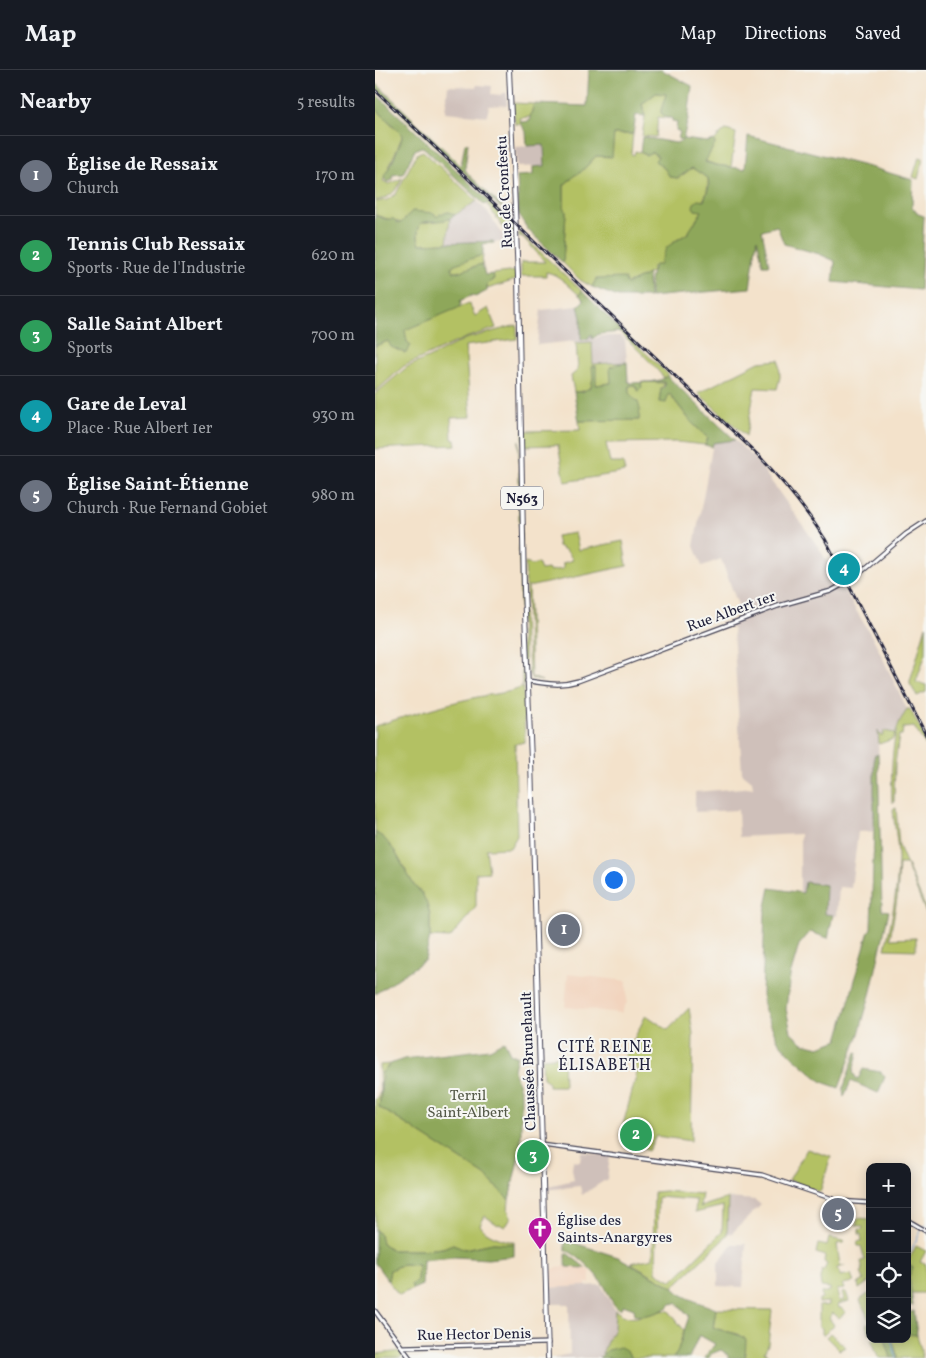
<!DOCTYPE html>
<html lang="en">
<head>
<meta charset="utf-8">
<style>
  body { margin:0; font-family:Vollkorn,serif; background:#20242c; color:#f1f3f6 }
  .controls { position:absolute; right:15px; bottom:15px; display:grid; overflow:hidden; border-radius:10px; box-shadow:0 2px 12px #0003 }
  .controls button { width:45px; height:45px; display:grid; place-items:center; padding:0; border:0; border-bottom:1px solid #363941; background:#171b24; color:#f1f3f6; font:25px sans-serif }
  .you { position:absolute; left:238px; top:809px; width:18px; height:18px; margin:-12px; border:4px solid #fff; border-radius:50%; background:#1a73e8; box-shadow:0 0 0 8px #1a73e833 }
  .badge { display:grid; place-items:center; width:32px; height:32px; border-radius:50%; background:#b45309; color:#fff; font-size:16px; font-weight:700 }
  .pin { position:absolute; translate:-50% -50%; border:2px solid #fff; box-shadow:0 1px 5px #0006 }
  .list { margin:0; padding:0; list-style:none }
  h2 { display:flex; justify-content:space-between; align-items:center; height:65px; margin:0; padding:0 20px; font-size:21px }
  h2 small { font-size:16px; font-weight:400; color:#9ea1a6 }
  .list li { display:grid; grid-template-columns:32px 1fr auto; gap:15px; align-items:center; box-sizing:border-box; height:80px; padding:0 20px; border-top:1px solid #363941 }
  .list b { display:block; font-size:19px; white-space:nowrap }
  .list p { margin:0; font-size:16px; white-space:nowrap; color:#9ea1a6 }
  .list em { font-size:16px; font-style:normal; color:#9ea1a6 }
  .icon { flex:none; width:28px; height:28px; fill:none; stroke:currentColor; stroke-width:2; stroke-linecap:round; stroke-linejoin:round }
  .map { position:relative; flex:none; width:551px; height:1288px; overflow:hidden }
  header { display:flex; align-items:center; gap:30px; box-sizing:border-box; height:70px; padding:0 25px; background:#171b24; border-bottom:1px solid #363941 }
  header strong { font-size:24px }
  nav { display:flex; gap:28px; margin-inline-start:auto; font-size:18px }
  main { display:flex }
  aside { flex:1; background:#171b24 }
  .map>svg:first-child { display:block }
  .built { fill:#f2d4be }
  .industrial { fill:#cfc0ba }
  .green { fill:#b3c164; stroke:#6a7250; fill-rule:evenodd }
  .forest { fill:#8ea75a; stroke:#58644a }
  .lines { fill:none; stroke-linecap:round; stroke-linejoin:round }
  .stream { stroke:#6ea3db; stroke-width:1 }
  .secondary-casing { stroke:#413f51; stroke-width:5.5 }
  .primary-casing { stroke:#413f51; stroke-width:6 }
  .secondary { stroke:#fff; stroke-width:3 }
  .primary { stroke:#fff; stroke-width:4 }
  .rail-casing { stroke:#22223b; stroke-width:3 }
  .rail { stroke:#f6f6f2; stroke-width:1; stroke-dasharray:4; stroke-linecap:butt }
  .labels { text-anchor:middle; stroke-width:4; stroke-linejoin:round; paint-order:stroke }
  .shield { fill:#f6f6f2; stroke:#626272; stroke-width:1 }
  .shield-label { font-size:14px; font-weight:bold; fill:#22223b }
  .street-label { font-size:15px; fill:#22223b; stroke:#f6f6f2 }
  .park-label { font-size:15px; fill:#555a49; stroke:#f6f6f2 }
  .poi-label { font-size:15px; fill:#22223b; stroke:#f6f6f2; text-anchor:start }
  .neighbourhood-label { font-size:16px; letter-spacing:1px; fill:#22223b; stroke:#f6f6f2 }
</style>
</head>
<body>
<header>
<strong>Map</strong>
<nav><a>Map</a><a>Directions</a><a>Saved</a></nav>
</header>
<main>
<aside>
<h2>Nearby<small>5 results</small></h2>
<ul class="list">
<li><span class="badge" style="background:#6b7280">1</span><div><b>Église de Ressaix</b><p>Church</p></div><em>170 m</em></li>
<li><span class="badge" style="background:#2e9e5b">2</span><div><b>Tennis Club Ressaix</b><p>Sports · Rue de l'Industrie</p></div><em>620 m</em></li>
<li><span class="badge" style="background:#2e9e5b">3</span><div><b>Salle Saint Albert</b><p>Sports</p></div><em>700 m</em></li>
<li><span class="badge" style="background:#0f9aa8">4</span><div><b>Gare de Leval</b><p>Place · Rue Albert 1er</p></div><em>930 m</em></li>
<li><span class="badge" style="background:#6b7280">5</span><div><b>Église Saint-Étienne</b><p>Church · Rue Fernand Gobiet</p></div><em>980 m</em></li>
</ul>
</aside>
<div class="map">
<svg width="551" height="1288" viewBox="0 0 551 1288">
  <rect width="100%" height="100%" fill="#f6f6f2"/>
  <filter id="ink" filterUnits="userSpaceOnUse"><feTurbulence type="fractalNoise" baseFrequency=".02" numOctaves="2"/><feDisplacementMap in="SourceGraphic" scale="10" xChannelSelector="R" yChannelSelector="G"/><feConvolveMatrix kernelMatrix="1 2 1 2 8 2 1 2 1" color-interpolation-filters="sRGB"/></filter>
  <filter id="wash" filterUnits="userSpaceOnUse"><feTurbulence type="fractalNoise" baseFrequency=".0096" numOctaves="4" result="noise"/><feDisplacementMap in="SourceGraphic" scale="20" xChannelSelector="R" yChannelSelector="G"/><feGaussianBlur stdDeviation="1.12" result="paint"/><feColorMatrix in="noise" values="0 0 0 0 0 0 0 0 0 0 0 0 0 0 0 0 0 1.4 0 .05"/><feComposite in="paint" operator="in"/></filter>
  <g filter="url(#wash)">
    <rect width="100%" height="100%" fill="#f3e2cb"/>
    <path class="built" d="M193 904 252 911V932L246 943 190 937Z
      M191 1196 211 1198 215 1202V1213H211V1216H209L174 1218V1200Z"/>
    <path class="industrial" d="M102 15 117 16 116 24 126 25 127 23H132V35L114 36 112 46 70 42 73 16 101 17Z
      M169 75 170 96 142 97 141 77Z
      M102 131 113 142 128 165 134 168V172L72 173 75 149Z
      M203 236 206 248V270L217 265V269H219L225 266H246L250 270 252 292 218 294 217 272 201 273V271L162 275 166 240Z
      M360 370 381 390 444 478 500 572 532 639 524 652 522 663 510 661 508 665 503 664 505 761 483 762 476 818 464 817 462 846 423 839 425 821V764L364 767 363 740 320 742V722L378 717 377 711 367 703 358 560 355 556 349 557V554L367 546 346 489 327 496 319 476 338 373Z
      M206 1082 235 1086 232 1109 207 1125 205 1116 169 1120V1117L199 1110 197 1099 198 1091 205 1092Z
      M353 1128 380 1130 386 1135 357 1163 352 1164Z
      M357 1174H371L368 1217 343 1216V1193Z
      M226 1215 240 1240 239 1259 231 1274 227 1284 224 1288H176L195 1284 194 1234H174L173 1218Z"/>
    <path class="green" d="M281 23H292L286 43 292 48 283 47 281 67 267 66 270 46 267 34Z
      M138 33 159 34 155 47 145 48 146 54H140Z
      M0 38 28 65 8 111 14 114 27 108C21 122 15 128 0 131Z
      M351 60 361 63 356 97 341 95 330 91 340 74 339 71 346 63Z
      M239 64H258L256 84 259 85 260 81 265 82 268 84 277 82 283 87 281 91 290 99 295 107 303 108 317 98 333 108C334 122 329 131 320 140H328L313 163 300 171 285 195 277 197V202L252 214 219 213 217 217 205 210 188 193 191 142 189 136V115L200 105 206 102 221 86H231Z
      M48 81 102 131 80 145 73 142 62 147 26 153 0 145V132L12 130 21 124 40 87 43 83Z
      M544 87 548 88 543 109 538 107Z
      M114 131 139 155 140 162 135 164 131 162 112 134Z
      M75 149 72 173 45 174C42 167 42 159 46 153Z
      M144 162 207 221 204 225C195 217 184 204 171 202V206H146V192H170L148 167 144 166Z
      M108 185 107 194 82 202H79L76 197C84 190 98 187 108 185Z
      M141 201V210L112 219V215L119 209 118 204Z
      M94 233 100 246 113 238 121 258 90 268 29 296 0 322V276L13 271 32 272 29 260Z
      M237 251 294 305 290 309 276 293 235 252Z
      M142 255V269L90 276 96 347 76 348 77 369 80 370 81 375 0 379V324L32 297 55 287 90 269Z
      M217 272 218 294 252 292V293L243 294 236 313 220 315 218 308 216 317C211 321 205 322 199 322L196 306 203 300 201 273Z
      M404 290 405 307 402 319 380 318 371 366 323 323 384 292Z
      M269 312 290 313 286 319 284 332 293 322 317 353 333 368 330 375 302 372 231 373 235 393H248L250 402 190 412 183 375 148 376V361L205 360 204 351 264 350 260 331 256 327 253 320 254 316 260 315 261 319Z
      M144 370 150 614 147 616 144 481Z
      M200 463 204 480 248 471 252 496 153 517 156 607 167 611 157 609 154 604 150 493 157 495 163 493 166 500 173 499 174 501 188 499V493L198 490 192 481 183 476 181 466Z
      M551 556V583L541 612 551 615V622L542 626 535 614V611Z
      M148 617 150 672 140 674 142 766 135 778 111 779 114 802 101 803V837L75 868 55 867V845L47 823 40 817 19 780 0 762V656C32 646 65 635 98 628 115 624 132 624 148 617Z
      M532 639H535L551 669V676L539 657 528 658 527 665H524L520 694 519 732H517C516 711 516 672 524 653 526 648 530 644 532 639Z
      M503 661 504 664 507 666 509 661 520 663 518 669 504 674Z
      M521 738 524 776 551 839V843L531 794H524L522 828 515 869 541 868V880L510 879C517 849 523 819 523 788 523 772 519 755 518 739Z
      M314 938 318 964 316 1071 281 1066 273 1081 266 1077V1074L263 1072 261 1073 249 1066H245L263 999 250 987 271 945 293 960Z
      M188 986 189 1016H174V1012L168 1008 167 988Z
      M15 994C2 1005 7 1021 4 1037L110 1105 134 1130 133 1140 136 1147 130 1157 124 1154 123 1155 110 1146 105 1155C110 1165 128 1170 139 1172V1174L118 1173 90 1179 78 1174 68 1178 50 1180H17L7 1173 5 1165 0 1159V1030L5 1023 4 995Z
      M432 1079 456 1087 445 1122 414 1110Z
      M290 1121 327 1124 325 1137 353 1128 352 1164 348 1170 298 1217 256 1193 278 1188 279 1122ZM283 1127 321 1130 320 1143 348 1136 347 1162 297 1211 281 1202Z
      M483 1148 495 1149V1211L484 1219 483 1214 489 1210 486 1202H488L486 1191 490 1190 486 1176H483L482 1172 487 1171 486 1164H484V1159L487 1160 488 1157 481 1155Z
      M454 1168 469 1171V1173L462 1174 465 1196H470L462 1198 463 1201 465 1202V1206L476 1204 479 1212 468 1214 470 1219 462 1220 464 1231 469 1230 467 1223 471 1222 474 1231 463 1234 464 1238H466L471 1242 464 1248 458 1243 454 1248 459 1255 449 1265 447 1264V1258H444V1236L454 1235V1232L444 1233V1229L447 1228 446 1223 455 1221V1218L446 1217 445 1208 447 1200H449L452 1194 449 1192 450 1186 441 1183 443 1174 452 1176Z
      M541 1176 551 1181 545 1192 551 1194V1223H536L534 1206 538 1198 532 1193Z
      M28 1194 43 1195 42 1210 36 1215 38 1219 24 1225 13 1211 15 1200Z
      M493 1224 495 1225V1265L491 1255 495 1252 485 1230Z
      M341 1239 397 1240 393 1275 389 1283 392 1284 390 1288H370C371 1277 371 1271 363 1264L338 1258Z
      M240 1240C262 1258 274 1237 294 1241L309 1260 302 1283 298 1288H257L251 1280 227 1284 231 1274 239 1259Z
      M455 1263 471 1277 464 1280 451 1267Z
      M532 1264 542 1265 548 1288H523L517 1269H532Z
      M496 1269H510L516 1288H504Z
      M0 1281 2 1284 26 1281 29 1285 25 1288H0Z"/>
    <path class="forest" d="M214 0H287L317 16 313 49 308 69 333 72 339 70 340 74 330 92 341 95 370 99 373 66 498 98 538 110 537 137 543 144 549 146 545 220 458 212 460 191 444 184 409 174 402 156 387 160 394 195H388L382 169 375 218 275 227C275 216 274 204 280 195H285L286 193 285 192 292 177 313 163 327 141 320 140 318 137 319 133 323 130 329 131 334 117 333 108 317 98 303 108 295 107 290 99 280 91 283 86 277 82 271 85 265 82 267 67 301 73 308 70 303 69 305 62 301 60 302 52 297 51V48H292L286 43V40L291 24 281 23 267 34 270 46 261 45 258 64H239L237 87 221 86 206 102 200 105 189 115V136L191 142 188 193 153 160 144 145 142 106 158 105V97L170 96 169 75 152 76 151 62 145 52 155 51V47L159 34 212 36Z
      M0 12 86 96 90 73H93L90 99 93 104 125 135 128 136 126 138 0 18Z
      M0 23 114 131 110 135 49 78 46 77 40 80 28 104 17 105 18 110 12 112 10 110 9 106 18 91 28 65 0 38Z
      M37 141 59 143 62 147 65 144 74 142 80 145C69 154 58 149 46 153 42 159 42 167 45 174L118 171 119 173 108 174V185L80 194 76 197 79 202H82L107 194 110 205 118 204 119 208 112 215V221L100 227 98 225 85 231 86 234 83 238 30 260 32 272 36 275 33 281 30 283 16 277 13 271 0 276V145L10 149H19L22 153H26Z
      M273 204 274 227H243L217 217 221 209 249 208 252 214Z
      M207 221 237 251 236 252 246 262 224 264 217 269V265L214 266V269L206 270V248L203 236 209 230 204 225Z
      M252 293 253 311 255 313C266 312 285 313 292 306L360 370 338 373 337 377 330 375 333 368 317 353 294 323 291 333 284 332 286 319 290 316 289 312H269L266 314 267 318 263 321 260 315 254 316V323L263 332 265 339 264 350 204 351 199 322H207L216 317 218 308 217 296H221V315L236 313 235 297 243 294Z
      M503 684 507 840 514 841 496 921 484 964 464 1018 447 1012 417 986 403 971 390 941 387 925 390 841 395 818 428 823 430 812 451 815 450 844 458 845 453 868 435 862 424 875 415 906 411 939 416 962 428 973 444 977 463 970 493 864 496 858 499 761V686Z
      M0 762 9 768 19 780 40 817 47 823 52 834 55 845V867L50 890 0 924Z
      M129 971 136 985H142L139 1000 146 1023V1075L147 1081 144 1085 134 1130 110 1105 4 1037 6 1024 7 1002 15 994 29 989 115 979Z
      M481 982 483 983 478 1002 481 1008 483 1009 488 999 506 1002 510 1007 503 1023 476 1011 469 1027 468 1019Z
      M0 1159 5 1165 7 1173 17 1180H50L68 1178 78 1174 90 1179 118 1173 139 1174V1186L113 1189 79 1187 48 1190 47 1215 38 1219 36 1215 42 1210 43 1195 28 1194 15 1200 13 1211 0 1193Z
      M190 1172H196L243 1187 298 1217C304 1227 329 1234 341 1239L338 1258C349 1261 362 1263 371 1269L370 1288H354L352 1284 346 1280 336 1284 334 1288H329L340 1274 324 1265 314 1288H298L302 1283 314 1246 302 1233 296 1234C291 1241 269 1248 260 1245L259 1239 248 1235 245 1240C236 1234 235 1226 230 1217 223 1206 203 1184 190 1180Z
      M190 1183 193 1184 211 1198 191 1197Z
      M532 1194 538 1198 534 1206 538 1236 532 1234Z
      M539 1241 542 1265 532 1264V1243Z
      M510 1269H517L523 1288H516Z
      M245 1277 251 1280 257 1288H224L233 1280Z"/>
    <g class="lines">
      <path class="stream" d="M549 1157 551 1154
        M532 1188 546 1161
        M516 1269 521 1288"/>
    </g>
  </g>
  <g filter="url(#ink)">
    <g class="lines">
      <defs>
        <path id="secondary" d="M152 611C172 613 183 617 203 611L403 536 456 521 478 509 531 464 551 451
          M167 1075 387 1105 464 1131 495 1133
          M532 1150 551 1161
          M0 1241 35 1288
          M27 1277 173 1273"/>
        <path id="primary" d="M134 0 143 207 149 519 156 691 173 1288"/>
      </defs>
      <use href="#secondary" class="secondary-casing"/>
      <use href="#primary" class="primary-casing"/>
      <use href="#secondary" class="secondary"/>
      <use href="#primary" class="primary"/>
      <defs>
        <path id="rail" d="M0 20 383 385C408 411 430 438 450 469L551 665"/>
      </defs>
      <use href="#rail" class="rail-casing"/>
      <use href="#rail" class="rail"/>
    </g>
  </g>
  <defs>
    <symbol id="church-pin" viewBox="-11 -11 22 30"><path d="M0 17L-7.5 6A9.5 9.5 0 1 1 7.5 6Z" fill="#b5179e" stroke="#f6f6f2"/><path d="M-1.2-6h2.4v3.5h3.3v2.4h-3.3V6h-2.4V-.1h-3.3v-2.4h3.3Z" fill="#fff"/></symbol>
  </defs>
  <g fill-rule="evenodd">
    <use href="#church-pin" x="151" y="1145" width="28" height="38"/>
  </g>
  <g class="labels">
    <rect class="shield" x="126" y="416.5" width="42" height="23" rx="4"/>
    <g class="shield-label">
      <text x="147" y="433">N563</text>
    </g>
    <g class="street-label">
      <text transform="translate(129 122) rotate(-93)" y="5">Rue de Cronfestu</text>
      <text transform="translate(356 541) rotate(-20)" y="5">Rue Albert 1er</text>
      <text transform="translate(153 991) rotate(-92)" y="5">Chaussée Brunehault</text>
      <text transform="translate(99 1264) rotate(-1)" y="5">Rue Hector Denis</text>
    </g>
    <g class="park-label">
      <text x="93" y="1030">Terril<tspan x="93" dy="17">Saint-Albert</tspan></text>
    </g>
    <g class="poi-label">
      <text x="182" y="1155">Église des<tspan x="182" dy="17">Saints-Anargyres</tspan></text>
    </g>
    <g class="neighbourhood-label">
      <text x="230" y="982">CITÉ REINE<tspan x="230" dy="18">ÉLISABETH</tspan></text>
    </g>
  </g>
</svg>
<div class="controls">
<button>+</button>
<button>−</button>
<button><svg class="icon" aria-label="locate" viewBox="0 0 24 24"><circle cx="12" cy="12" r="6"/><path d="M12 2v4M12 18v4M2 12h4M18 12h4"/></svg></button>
<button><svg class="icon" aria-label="layers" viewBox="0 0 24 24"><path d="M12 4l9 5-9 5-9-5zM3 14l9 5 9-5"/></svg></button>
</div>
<div class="you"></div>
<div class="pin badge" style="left:189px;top:860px;background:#6b7280">1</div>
<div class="pin badge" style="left:261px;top:1065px;background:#2e9e5b">2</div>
<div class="pin badge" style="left:158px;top:1086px;background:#2e9e5b">3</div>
<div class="pin badge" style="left:469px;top:499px;background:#0f9aa8">4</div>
<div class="pin badge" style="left:463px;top:1144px;background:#6b7280">5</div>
</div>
</main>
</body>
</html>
